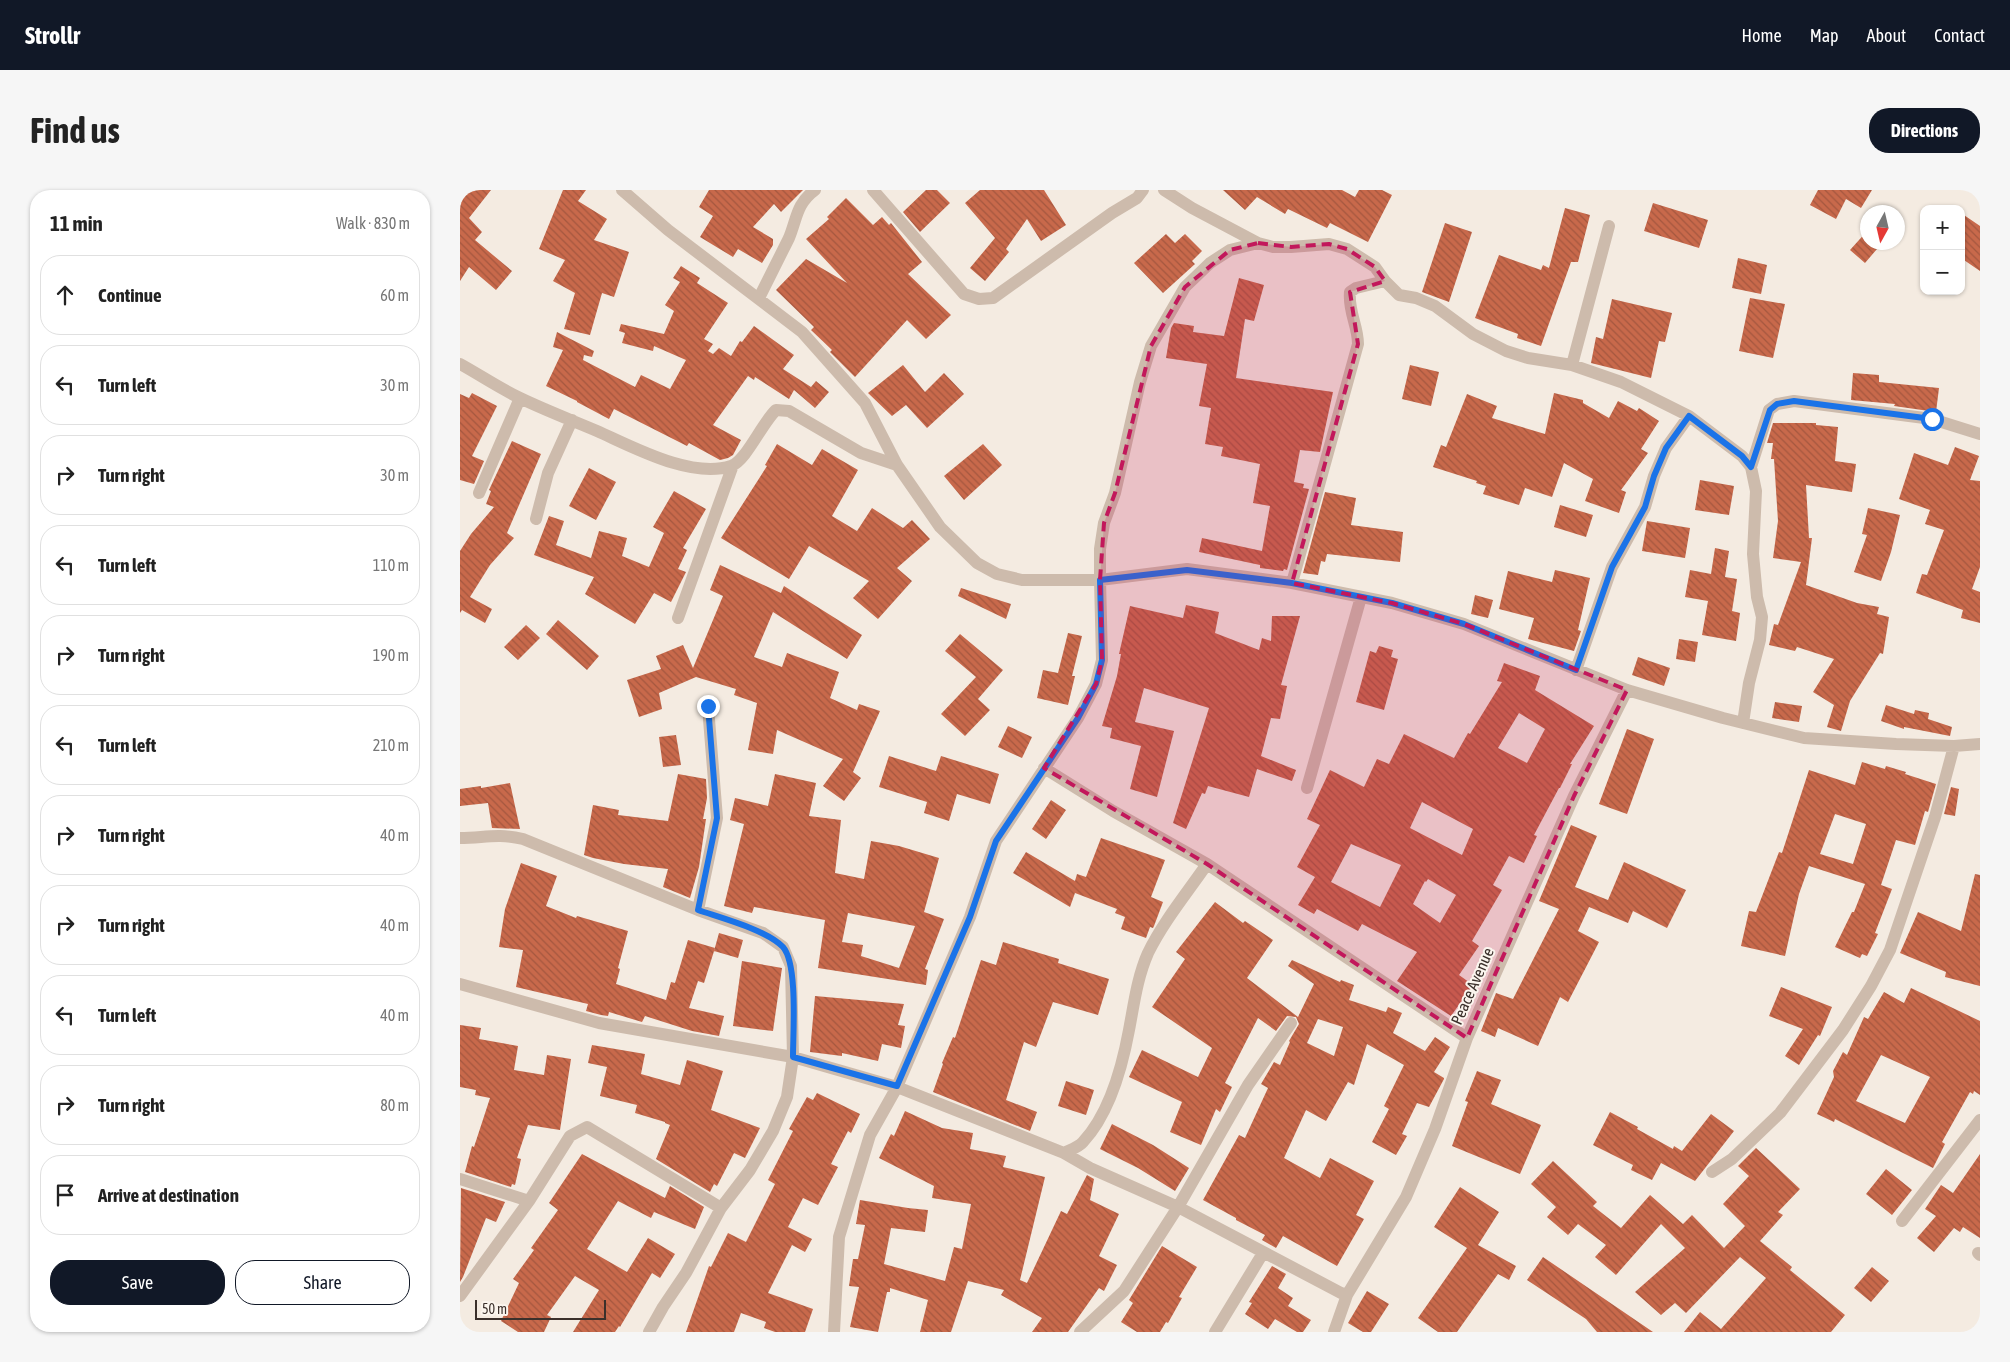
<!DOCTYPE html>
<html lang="en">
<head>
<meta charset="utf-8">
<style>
  body { margin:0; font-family:"Asap Condensed",sans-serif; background:#f6f6f6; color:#222 }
  .controls { position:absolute; right:15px; top:15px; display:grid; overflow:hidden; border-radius:10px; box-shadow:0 1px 4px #0004 }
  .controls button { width:45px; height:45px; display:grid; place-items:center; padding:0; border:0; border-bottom:1px solid #e0e0e0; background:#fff; color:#222; font:25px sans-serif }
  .compass { position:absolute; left:1400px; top:15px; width:45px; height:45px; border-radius:50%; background:#fff; box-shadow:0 1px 4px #0004; rotate:188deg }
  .scale { position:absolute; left:15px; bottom:12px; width:131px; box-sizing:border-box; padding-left:5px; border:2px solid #3b302b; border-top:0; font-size:14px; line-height:18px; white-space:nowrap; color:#3b302b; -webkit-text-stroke:4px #fbf5ee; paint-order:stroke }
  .stop { position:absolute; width:15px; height:15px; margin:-11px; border:4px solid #1a73e8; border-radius:50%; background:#fff }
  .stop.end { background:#1a73e8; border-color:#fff; box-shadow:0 1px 5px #0008 }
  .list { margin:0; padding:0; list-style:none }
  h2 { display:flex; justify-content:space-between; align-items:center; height:65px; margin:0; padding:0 20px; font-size:21px }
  h2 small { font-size:16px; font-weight:400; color:#767676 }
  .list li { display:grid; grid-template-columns:32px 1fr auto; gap:15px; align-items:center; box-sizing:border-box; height:80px; margin:0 10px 10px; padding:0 10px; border:1px solid #e0e0e0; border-radius:20px }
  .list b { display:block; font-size:19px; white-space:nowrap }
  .list em { font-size:16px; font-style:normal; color:#767676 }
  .actions { display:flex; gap:10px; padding:15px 20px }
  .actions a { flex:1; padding:11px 0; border:1px solid #111827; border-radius:20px; text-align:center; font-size:18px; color:#111827 }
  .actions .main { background:#111827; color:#fff }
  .icon { flex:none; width:28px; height:28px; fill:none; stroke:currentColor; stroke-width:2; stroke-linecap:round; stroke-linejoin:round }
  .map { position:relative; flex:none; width:1520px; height:1142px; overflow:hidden; border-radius:20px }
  header { display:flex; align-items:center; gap:30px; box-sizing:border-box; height:70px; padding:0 25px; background:#111827; color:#fff }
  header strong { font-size:24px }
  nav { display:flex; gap:28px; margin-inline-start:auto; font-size:18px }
  .intro { display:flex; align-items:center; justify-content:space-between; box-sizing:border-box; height:120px; padding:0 30px }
  h1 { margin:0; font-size:35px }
  .button { padding:12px 22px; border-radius:20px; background:#111827; color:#fff; font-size:18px; font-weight:700 }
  main { display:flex; gap:30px; padding:0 30px }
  aside { flex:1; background:#fff; border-radius:20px; box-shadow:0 1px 4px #0004 }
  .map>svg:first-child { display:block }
  .building { fill:url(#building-back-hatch); fill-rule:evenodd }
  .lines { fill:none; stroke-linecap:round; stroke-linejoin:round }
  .minor { stroke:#cdbbac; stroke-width:12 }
  .route { stroke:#1a73e8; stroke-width:6 }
  .marked { fill:#c2185b; fill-opacity:0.2; stroke:#c2185b; stroke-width:4; stroke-dasharray:10 6; stroke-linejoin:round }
  .labels { text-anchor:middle; stroke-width:4; stroke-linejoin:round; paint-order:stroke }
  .street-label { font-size:16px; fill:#3b302b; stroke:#fbf5ee }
</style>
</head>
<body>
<header>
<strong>Strollr</strong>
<nav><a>Home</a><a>Map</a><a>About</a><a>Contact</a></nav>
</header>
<div class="intro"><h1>Find us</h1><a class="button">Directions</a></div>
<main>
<aside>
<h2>11 min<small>Walk · 830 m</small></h2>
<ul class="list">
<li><svg class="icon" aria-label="ahead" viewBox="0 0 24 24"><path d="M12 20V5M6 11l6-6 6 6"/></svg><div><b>Continue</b></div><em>60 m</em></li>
<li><svg class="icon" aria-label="left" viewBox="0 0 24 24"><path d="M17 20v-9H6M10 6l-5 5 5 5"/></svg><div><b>Turn left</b></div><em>30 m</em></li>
<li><svg class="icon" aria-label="right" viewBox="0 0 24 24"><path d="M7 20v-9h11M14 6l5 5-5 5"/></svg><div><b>Turn right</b></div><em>30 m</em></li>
<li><svg class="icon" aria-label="left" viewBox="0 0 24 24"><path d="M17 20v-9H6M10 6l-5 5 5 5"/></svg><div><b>Turn left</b></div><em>110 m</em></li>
<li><svg class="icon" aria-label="right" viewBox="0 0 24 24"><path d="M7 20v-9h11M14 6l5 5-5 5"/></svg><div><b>Turn right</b></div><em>190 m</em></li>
<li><svg class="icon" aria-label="left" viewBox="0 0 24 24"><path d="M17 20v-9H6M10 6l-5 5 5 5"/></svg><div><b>Turn left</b></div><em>210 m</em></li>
<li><svg class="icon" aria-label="right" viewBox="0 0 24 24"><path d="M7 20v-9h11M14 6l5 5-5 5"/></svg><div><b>Turn right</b></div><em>40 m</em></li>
<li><svg class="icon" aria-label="right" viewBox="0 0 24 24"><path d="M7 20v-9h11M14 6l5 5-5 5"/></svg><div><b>Turn right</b></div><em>40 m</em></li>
<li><svg class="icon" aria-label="left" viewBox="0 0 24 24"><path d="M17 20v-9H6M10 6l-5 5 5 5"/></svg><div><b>Turn left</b></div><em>40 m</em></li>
<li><svg class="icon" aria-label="right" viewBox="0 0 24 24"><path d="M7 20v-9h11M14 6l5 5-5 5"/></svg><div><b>Turn right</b></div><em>80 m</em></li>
<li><svg class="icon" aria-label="arrive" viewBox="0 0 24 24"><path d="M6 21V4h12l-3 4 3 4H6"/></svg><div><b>Arrive at destination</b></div></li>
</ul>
<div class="actions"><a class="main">Save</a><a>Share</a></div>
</aside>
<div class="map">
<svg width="1520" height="1142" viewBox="0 0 1520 1142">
  <defs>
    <pattern id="building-back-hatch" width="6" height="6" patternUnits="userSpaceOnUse" patternTransform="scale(1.25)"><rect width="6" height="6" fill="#c8694b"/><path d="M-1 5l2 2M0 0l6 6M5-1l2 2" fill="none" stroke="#a4573f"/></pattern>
  </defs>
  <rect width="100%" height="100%" fill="#f4ebe1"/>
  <path class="building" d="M0 0H31L9 28 22 42 15 50 52 81 36 100 9 77 0 91Z
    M103 0H126L118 11 147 29 134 50 169 62 154 107 142 103 130 145 104 139 115 103 93 91 105 70 79 59Z
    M249 0H343L321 22 314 14 293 37 313 49V55L302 73 278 59 273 67 240 47 253 26 239 17Z
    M466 0H477L490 13 460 42 443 22Z
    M520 0H584L606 35 581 51 567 29 546 59 549 62 525 91 510 78 535 48 505 13Z
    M763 0H882L895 7 899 0H922L932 5 908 52 870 33 867 38 828 19 825 24 797 7 785 20Z
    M1358 0H1412L1401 18 1386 9 1376 29 1350 15Z
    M386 8 413 35 422 27 429 35 431 33 462 72 448 84 491 125 466 149 447 130 395 187 370 162 372 160 351 140 354 137 316 100 346 69 387 93 346 49 369 29 367 27Z
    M1193 13 1248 30 1239 58 1184 41Z
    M1105 18 1130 25 1118 72H1111L1081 156 1057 148 1058 144 1015 128 1039 65 1081 80 1083 75 1089 78Z
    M1501 23 1520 36V81L1501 68Z
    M985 33 1012 42 989 112 962 102Z
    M1408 40V52H1423L1405 73 1390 60Z
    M706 44 715 53 725 44 742 61 732 71 735 74 703 103 674 73Z
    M1278 68 1307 75 1301 104 1272 98Z
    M221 76 240 88 237 93 268 113 244 149 253 154 248 161 253 164 259 158 271 166 280 151 282 152 294 136 334 165 323 179 351 197 356 191 369 202 355 218 334 200 329 209 295 187 294 190 288 186 253 235 281 250 273 265 268 268 260 270 229 253 227 256 154 219 149 229 117 212V211L86 196 103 160 93 157 97 142 134 161 132 167 124 165 123 170 175 197 181 185 210 199 226 170 194 156 193 161 162 153 165 143 159 141 161 134 204 144 214 121 205 115 220 92 213 88Z
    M779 88 804 95 794 131 785 129 776 188 873 202 860 262 840 260 834 292 844 294 843 298 849 299 827 380 824 379 823 381 800 378V375L739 362 742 348 802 361 810 316 793 313 800 274 761 266 763 257 745 254 751 218 739 216 747 174 706 168 711 138 714 133 734 136 733 142 764 146Z
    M1290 108 1325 114 1313 168 1279 161Z
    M1152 109 1212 123 1205 152 1199 151 1191 188 1131 173 1136 147 1143 149Z
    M443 175 465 202 484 183 504 204 467 238 446 215 432 226 408 203Z
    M950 175 979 182 971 216 942 209Z
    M1393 183 1419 185V192L1479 198 1476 222 1434 216 1435 214 1391 210Z
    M12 203 37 216 12 266 24 271 14 294 0 290V204L9 208Z
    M1094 203 1123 210V213L1149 228 1158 211 1177 221 1179 218 1199 231 1181 259 1188 263 1161 300 1166 302 1159 323 1125 311 1133 289 1104 273 1092 307 1065 298 1059 315 1023 304 1026 296 1016 293 1017 291 973 277 981 255 986 257 1007 204 1037 216 1032 228 1085 244Z
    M1313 233H1356V235L1378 237 1375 271 1396 274 1392 302 1346 295 1349 348H1352L1346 395 1397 413 1419 417 1417 424 1429 427 1423 464 1420 463 1390 511 1381 541 1367 537 1374 515 1353 502 1374 469 1337 457 1335 461 1309 455 1314 434 1318 435 1341 372 1313 368 1318 331 1314 269H1311L1313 253H1307Z
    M52 251 81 264 47 343 54 348 30 375 10 407 32 419 25 433 2 420 0 423V361L11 344 34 317 26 314 31 301 29 300Z
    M317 254 352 275 362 259 398 280 372 326 397 341 412 318 443 338 452 330 470 349 437 378 452 391 418 429 393 408 409 391 349 356 329 389 261 348 307 276 305 275Z
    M523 254 542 275 504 310 484 286Z
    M1495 257 1519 266 1510 290 1520 291V377L1512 399 1520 402V433L1501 428 1503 420 1456 403 1462 384 1467 385 1484 340 1465 334 1470 320 1439 309 1454 263 1488 275Z
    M129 278 156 292 136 330 109 316Z
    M1240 290 1274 296 1269 325 1235 320Z
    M214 301 246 319 223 358 227 360 218 379 226 382 211 412 194 403 175 434 125 404 134 387 74 365 89 326 104 331 96 355 131 368 139 341 167 348 162 366 189 377 204 343 193 337Z
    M865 302 896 308 891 335 943 342 940 372 867 364 865 372 861 371 858 385 843 383Z
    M1100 315 1133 325 1126 347 1094 337Z
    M1408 318 1440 325 1431 362 1421 391 1394 382 1407 345 1402 344Z
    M1187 331 1230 338 1225 368 1182 361Z
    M1255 358 1269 361 1265 387 1277 389 1272 421 1280 423 1276 451 1242 445 1248 411 1225 407 1230 380 1251 384Z
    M260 375 321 403 324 396 402 445 387 469 313 422 294 467 322 477 327 463 379 482 370 508 397 520 399 514 420 521 393 582 401 588 384 611 363 596 383 569 317 540 313 564 288 560 297 513 274 505 276 499 236 487 199 503 202 519 179 527 167 490 201 479 196 466 223 455 233 478 263 406 250 400Z
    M1095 380 1130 388 1118 440 1121 441 1114 461 1068 449 1074 428 1039 419 1048 381 1092 392Z
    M501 398 551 414 546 429 498 406Z
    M1015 405 1033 410 1028 428 1011 424Z
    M726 415 759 422 755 443 799 460 802 448 811 451 812 426H840L821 495 827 496 820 529 811 528 801 566 836 580 832 591 797 579 789 607 748 596 745 604 742 603 726 639 713 633 749 518 684 498 675 532 714 541 697 607 670 599 681 556 650 548 652 538 642 536 657 486 661 464H659L670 416 723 428Z
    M98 430 139 466 127 480 86 444Z
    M66 435 80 448 58 470 44 457Z
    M608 443 622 446 612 486H615L608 515 577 508 583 480 598 483Z
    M500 444 543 480 518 509 530 520 505 546 481 524 516 487 485 461Z
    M1219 449 1238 452 1235 472 1216 469Z
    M919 456 933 460 931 467 938 469 924 520 896 512 910 461 916 463Z
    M1178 467 1210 478 1204 496 1172 485Z
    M1044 473 1080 486 1075 500 1134 536 1110 574H1112L1100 598H1099L1074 645 1077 646 1064 673 1049 666 1033 695 1042 700 1012 751 1019 756 999 785 1013 795 991 826 937 791 957 762 902 734 898 741 857 719 854 724 838 715 855 687 837 677 860 635 847 629 870 580 904 597 917 569 929 574 944 544 994 568 1008 543 1010 544 1042 492 1037 491ZM1059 523 1085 539 1067 573 1038 558ZM962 612 1013 639 1002 665 950 638ZM891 654 941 675 920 717 871 692ZM968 689 996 705 980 733 953 714 965 691 966 692Z
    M1315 512 1342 516 1339 532 1312 528Z
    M1426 515 1454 524 1455 520 1469 523 1468 529 1492 537 1490 546 1444 537V539L1421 531Z
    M548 536 572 547 562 568 538 557Z
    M1167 539 1194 549 1167 624 1139 614Z
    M216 545 221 575 203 577 199 547Z
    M429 566 476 581 481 566 539 584 530 614 497 604 489 631 464 623 467 612 419 597Z
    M1402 572 1425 579 1426 576 1446 582 1445 584 1476 594 1468 622 1465 621 1455 655 1436 650 1421 695 1432 699 1415 743 1418 744 1407 766 1402 764 1400 768 1375 757 1392 722H1394L1405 694 1349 676 1339 704 1325 766 1281 756 1289 721 1296 722 1319 662 1322 663 1349 580 1395 595ZM1375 624 1406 634 1393 674 1360 664Z
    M218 584 246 589 247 608 243 629H246L239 677 230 708 203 697 208 679 164 674 133 668 124 665 133 615 159 620 158 625 208 631Z
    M315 584 356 593 349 626 381 630 375 683 404 689 411 651 439 656 479 668 464 722 484 729 465 779 468 780 466 795 358 778 365 730 294 717 292 723 264 716 284 634 270 630 275 608 308 616ZM388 723 455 736 439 778 401 766 403 755 382 752Z
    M50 593 60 639 32 638 28 613 0 616V599L21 596V598Z
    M1491 597 1499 599 1495 626 1484 624Z
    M591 610 606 620 586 649 572 639Z
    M1111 635 1137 646 1115 697 1148 710 1164 672 1226 700 1207 738 1173 721 1168 733 1129 717 1118 741 1139 752 1108 812 1100 807 1078 856 1038 838 1035 847 1021 841 1036 803 1053 809 1099 719 1079 711Z
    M641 648 705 670 691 707 703 712 694 736 693 738 690 737 686 748 661 739 665 727 655 723 657 719 615 703 610 717 553 683 566 662 615 691 617 684 626 687Z
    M61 673 97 686 86 716 116 728 117 726 168 741 158 778 160 779 156 794 206 810 211 792 215 793 228 750 255 758 244 793 238 791 229 818 264 826 259 846 232 841 185 826 182 832 149 822 148 826 141 825 126 821 128 814 56 797 63 760 39 757 45 719Z
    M1515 684 1520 685V796L1485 787 1486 782 1440 763 1458 722 1501 741Z
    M755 712 783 733 785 731 813 750 787 788 838 827 854 794 828 776 832 770 880 792 881 790 894 795 889 810 926 822 928 817 942 823 933 843 965 861 975 847 990 857 974 882 984 888V889L969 917 957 913 942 944 947 946 936 965 912 952 929 919 924 916 944 875 907 854 894 895 888 892 866 931 846 920 824 968 860 988 870 968 914 991 896 1025 904 1029 877 1076 823 1046 816 1058 802 1050 805 1045 776 1030V1028L743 1010 779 945 785 948 808 898 801 894 814 872 820 875 830 852 829 851 839 834 836 827 827 826 816 841 798 828 765 893 772 897 760 922 756 919 741 955 710 942 722 912 669 887 682 860 738 887 752 858 692 817 725 769 716 762ZM858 829 883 837 874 866 847 853Z
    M259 743 283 750 278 768 254 761Z
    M543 752 599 769 598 773 649 789 638 825 593 812 576 857 564 852 546 910 577 922 570 941 473 902 483 874 482 873 493 847 495 848 521 770 536 775Z
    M282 771 322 778 313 841 273 836Z
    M1321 797 1372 817 1360 846 1358 845 1339 875 1325 866 1343 839 1309 826Z
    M1451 798 1520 831V905L1514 901 1513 904 1510 902 1482 952 1485 954 1473 978 1375 929 1374 932 1357 924 1374 887 1373 881 1383 862 1387 865 1404 827 1408 829 1424 802 1444 813ZM1421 865 1470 887 1445 933 1396 911Z
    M355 806 444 814 438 835 445 836 441 858 422 854 418 871 382 863V866L350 862Z
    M0 835 21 838 19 849 58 856 54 880 84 885 87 865 111 869 100 940 68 935 57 968 61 969 55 995 52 994 51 997 5 982 12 956 14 957 30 908 15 905 16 900 0 897Z
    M132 855 185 864 181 884 220 895 227 870 263 881 251 920 300 938 285 968 274 963 257 996 254 994 250 1002 196 969 210 935 205 933V932L175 923 177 915 140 906 147 877 128 873Z
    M1017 881 1041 890 1031 914 1081 935 1060 984 992 956 1008 912 1005 911Z
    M606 891 634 900 626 925 598 916Z
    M357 903 400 924 391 943 388 941 371 974 378 977 358 1015 343 1008 328 1037 352 1049 345 1062 332 1055 308 1103 353 1119 345 1142H315L304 1138 306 1132 281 1123 274 1142H226L249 1076 251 1077 268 1043 286 1052 315 994 308 990 333 941 329 939 347 907 353 910Z
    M445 921 482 938 513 943 510 959 546 966 543 977 585 987 560 1090 567 1093 601 1021 607 1024 627 985 634 989 630 1010 659 1024 639 1066 657 1075 644 1101 639 1098 608 1142H572L582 1128 541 1105 544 1100 508 1091 491 1142H460L468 1110 430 1098V1102H427L418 1142 390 1137 399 1097 389 1096 393 1069H398L405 1035 396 1034 400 1010 448 1018 468 1020 465 1042 431 1038 424 1074 485 1091 494 1057 502 1059 511 1014 472 1008 474 996 419 968 431 944 434 946Z
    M1150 922 1178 937 1177 939 1213 959 1214 956 1222 961 1251 924 1274 941 1235 991 1201 973 1192 990 1171 980 1173 975 1133 955Z
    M652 934 693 955 729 978 715 1001 678 978 640 959Z
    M1296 958 1340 999 1318 1022 1323 1025 1300 1051 1332 1077 1330 1080 1385 1125 1371 1142H1224L1240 1122 1261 1139 1306 1088 1280 1067 1226 1123 1215 1113 1201 1125 1175 1102 1225 1058 1201 1034 1156 1085 1135 1067 1146 1055 1118 1034 1108 1045 1087 1027 1096 1017 1071 994 1093 971 1137 1012 1133 1016 1161 1038 1190 1005 1223 1034 1232 1025 1264 1058 1285 1036 1263 1014 1289 986 1278 976Z
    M122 964 205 1008 210 996 244 1017 235 1039 194 1022 191 1028 158 1011 127 1059 167 1082 188 1048 215 1064 200 1088 192 1083 160 1137 159 1136 155 1142H113L139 1100 115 1086 87 1125 91 1127 84 1142H58L41 1131 59 1093 53 1089 74 1060 71 1058 98 1020 89 1013Z
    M1520 964V1048L1503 1037 1500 1042 1494 1038 1474 1062 1457 1048 1476 1026 1465 1019 1481 995 1493 1003Z
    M1426 979 1452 1000 1432 1025 1406 1004Z
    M1000 997 1039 1022 1018 1055 1056 1076 1049 1090 1038 1084 997 1142H978L958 1128 1007 1058 974 1037Z
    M1 998 45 1012 36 1032 26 1028 3 1087 0 1092Z
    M702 1056 737 1077 719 1107 722 1108 708 1133 706 1132 700 1142H677L661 1132 673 1113 669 1110Z
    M1083 1067 1193 1142H1137L1126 1129 1067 1090Z
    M812 1076 826 1084 818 1098 833 1108 828 1116 851 1130 843 1142H837L815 1129 808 1139 785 1124 792 1113 789 1112Z
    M1412 1077 1429 1091 1411 1112 1394 1098Z
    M907 1101 929 1114 911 1142H903L888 1133Z"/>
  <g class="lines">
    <path class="minor" d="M162 0 208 40 342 142 405 213 437 275 480 337 517 373 537 384 562 390H640L727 379 832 393 932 413 1004 434 1167 500 1263 528 1344 548 1436 554 1494 556 1520 554
      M413 0 504 104 519 109 533 108 652 23 677 8 683 0
      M704 0 732 18 798 53 813 57H831L869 54 887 59 915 77 925 91 939 105 956 108 975 116 1013 144 1046 161 1068 168 1112 175 1161 192 1229 226 1282 266 1291 277 1296 301 1293 364 1297 407 1302 427 1300 450 1289 493 1283 533
      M299 108C309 88 319 68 329 48 337 29 336 14 355 0
      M0 174C20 185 39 198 60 208 85 220 111 230 137 241 173 257 231 289 271 276 286 271 302 233 316 220L329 221 401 263 437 275
      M1112 175 1149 36
      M1291 277 1309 220 1317 214 1334 211 1472 229 1520 244
      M19 303 60 208
      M76 329 88 283 112 230
      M832 393 898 154C898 136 888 121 890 102L896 98 925 91
      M218 428 273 275
      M1116 480 1152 377 1185 317 1194 286 1206 258 1229 226
      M584 578 653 621 747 674 1007 848
      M847 598 901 407
      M0 648C24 648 37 643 63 649L238 720 303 743 323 757 331 776 333 867 327 907 313 941 290 980 261 1018 226 1083 203 1117 189 1142
      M238 720 257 628 248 517
      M0 794 139 833 333 867 437 897 604 963 630 978 718 1017 881 1103 887 1105
      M604 963C610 960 619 957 623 952 650 923 662 878 669 840 674 814 677 788 688 763 703 732 727 703 747 674
      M1252 982 1272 969 1320 923 1383 840 1411 796 1430 760 1475 627 1494 556
      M0 989 69 1011
      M1442 1031 1520 930
      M1518 1063 1520 1065
      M0 1106 69 1011 110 946 127 937 261 1018
      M374 1142 379 1047 410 945 437 897 510 727 536 651 618 528 636 494 642 470 640 390V359L644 333 655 303 680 192 691 156 725 97 750 73 770 60 798 53
      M620 1142 664 1101 718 1017 788 895 831 833
      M755 1142 803 1063
      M874 1142 887 1105 946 1007 975 939 1007 848 1114 606 1167 500"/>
  </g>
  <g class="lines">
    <path class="route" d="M248 516 257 628 238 720C261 728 307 740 323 757 338 774 333 843 333 867L437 896 510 727 536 651 618 528 636 494 642 470 640 390 727 380 832 393 932 413 1004 434 1116 480 1152 377 1185 317 1194 286 1206 258 1229 226 1282 266 1291 277 1310 220 1317 214 1334 211 1472 229"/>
  </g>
  <path class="marked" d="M798 53 831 57 869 54 887 59 915 77 925 91 890 102 898 154 832 393 932 413 1004 434 1167 500 1114 606 1007 848 747 674 584 578 636 494 642 470 640 390 644 333 655 303 691 156 725 97 770 60Z"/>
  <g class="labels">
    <g class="street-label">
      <text transform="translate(1012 796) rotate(-66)" y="6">Peace Avenue</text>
    </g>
  </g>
</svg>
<div class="controls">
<button>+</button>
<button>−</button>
</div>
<svg class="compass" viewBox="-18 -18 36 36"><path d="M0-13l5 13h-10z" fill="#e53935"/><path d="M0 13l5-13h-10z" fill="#767676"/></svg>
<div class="scale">50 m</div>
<div class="stop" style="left:1472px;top:229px"></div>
<div class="stop end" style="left:248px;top:516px"></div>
</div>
</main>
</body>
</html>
